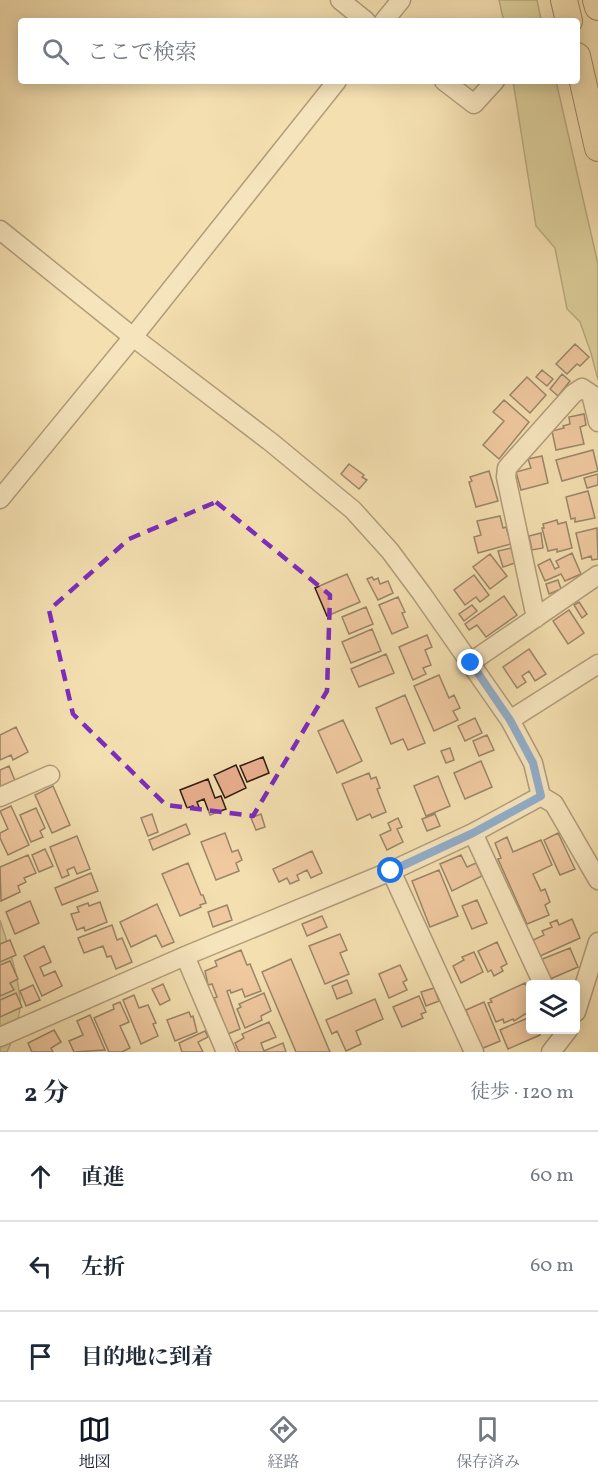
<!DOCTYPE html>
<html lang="ja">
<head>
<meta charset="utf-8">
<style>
  body { margin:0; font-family:Vollkorn,"Noto Serif JP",serif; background:#f6f6f7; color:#1f2937 }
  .controls { position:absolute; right:18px; bottom:18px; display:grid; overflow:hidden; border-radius:6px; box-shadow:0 3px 15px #0003 }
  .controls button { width:54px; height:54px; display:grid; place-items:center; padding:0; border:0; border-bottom:2px solid #e0e1e3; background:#fff; color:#1f2937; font:30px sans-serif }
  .stop { position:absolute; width:18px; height:18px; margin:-14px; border:4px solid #1a73e8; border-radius:50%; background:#fff }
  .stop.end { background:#1a73e8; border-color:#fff; box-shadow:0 2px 6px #0008 }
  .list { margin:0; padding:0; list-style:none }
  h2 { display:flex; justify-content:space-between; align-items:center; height:78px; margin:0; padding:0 24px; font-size:26px }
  h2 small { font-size:20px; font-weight:400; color:#747a83 }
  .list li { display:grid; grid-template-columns:39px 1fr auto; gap:18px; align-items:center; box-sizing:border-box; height:90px; padding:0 24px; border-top:2px solid #e0e1e3 }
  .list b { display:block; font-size:22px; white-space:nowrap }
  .list em { font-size:20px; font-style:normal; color:#747a83 }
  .icon { flex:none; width:33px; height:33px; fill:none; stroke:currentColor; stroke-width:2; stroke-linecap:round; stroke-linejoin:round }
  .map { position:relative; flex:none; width:598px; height:1052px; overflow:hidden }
  .search { position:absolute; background:#fff; box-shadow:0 3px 15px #0003; left:18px; right:18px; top:18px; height:66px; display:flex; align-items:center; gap:15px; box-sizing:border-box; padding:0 21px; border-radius:6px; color:#747a83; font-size:22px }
  .sheet { height:348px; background:#fff }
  nav { display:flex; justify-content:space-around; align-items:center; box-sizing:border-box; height:84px; border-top:2px solid #e0e1e3; background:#fff; font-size:16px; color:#747a83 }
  nav a { display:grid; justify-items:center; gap:3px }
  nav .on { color:#111827 }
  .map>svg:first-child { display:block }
  .green { fill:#c3c086; stroke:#786e4b; stroke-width:1.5 }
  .building { fill:#eaaf8f; stroke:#2e1d10; stroke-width:1.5 }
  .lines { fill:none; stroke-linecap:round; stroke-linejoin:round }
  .minor-casing { stroke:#604e38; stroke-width:21 }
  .highway-casing { stroke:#2e1d10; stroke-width:28 }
  .minor { stroke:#f8eacc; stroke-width:18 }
  .highway { stroke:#f4dfb0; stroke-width:26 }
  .route { stroke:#1a73e8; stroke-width:8 }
  .marked { fill:none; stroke:#7b2cbf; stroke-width:4.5; stroke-dasharray:12 8; stroke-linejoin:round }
</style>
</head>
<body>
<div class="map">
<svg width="598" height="1052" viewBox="0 0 598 1052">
  <rect width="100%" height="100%" fill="#f4dfb0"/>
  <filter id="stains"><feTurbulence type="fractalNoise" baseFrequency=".00333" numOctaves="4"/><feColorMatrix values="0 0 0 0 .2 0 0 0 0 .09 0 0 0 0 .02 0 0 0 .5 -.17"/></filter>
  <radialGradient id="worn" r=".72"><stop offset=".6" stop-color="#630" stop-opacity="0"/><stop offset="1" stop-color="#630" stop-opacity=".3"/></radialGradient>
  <path class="green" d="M499 0H537L541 19 511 21 503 18Z
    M513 81H556L598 264V380L591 353 580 322 567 309 555 248 536 226Z
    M0 920C8 945 17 971 20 998 22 1011 13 1039 7 1052H0Z"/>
  <path class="building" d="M575 344 589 357 580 366 577 364 567 374 556 364Z
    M542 370 553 379 547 386 536 377Z
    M562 374 570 381 558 396 550 389Z
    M527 377 546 395 530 413 510 395Z
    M504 400 529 422 499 459 483 445 504 421 493 412Z
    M584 414 586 425 580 427 584 444 556 450 552 431 564 428 563 426 570 424 569 417Z
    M593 450 598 471 562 481 556 460Z
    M542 456 548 483 521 490 516 472 531 468 528 459Z
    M349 464 364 475 362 477 367 480 359 489 341 474Z
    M489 471 498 501 476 507 469 482 472 481 470 477Z
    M598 474V485L587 488 584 478Z
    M588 491 595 518 575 522V518L571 519 566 497Z
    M500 516 503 528 506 527 511 544 478 553 474 537 481 535 477 521Z
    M557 520 558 524 566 522 572 548 557 552V549L548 551 542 528H544L543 524Z
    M597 528 598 559 592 560 591 556 582 559 576 533Z
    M541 533 543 548 532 550 529 536Z
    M511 548 515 563 503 567 498 551Z
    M572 553 581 574 565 581 561 574 545 581 538 565 550 559 555 569 559 567 556 561Z
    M490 554 507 576 490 589 473 567Z
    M347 574 360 602 327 616 315 588Z
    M474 575 489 595 480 602 476 597 465 605 454 590Z
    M372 577 374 580 378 578 380 584 388 581 393 593 378 600 367 579Z
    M558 580 561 589 549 594 546 584Z
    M504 596 517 615 486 637 477 625 469 630 465 624Z
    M398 597 405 612 402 613 408 627 392 634 379 605Z
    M579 602 587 614 582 618 574 605Z
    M472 605 477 611 464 621 459 614Z
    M366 607 373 624 349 634 342 617Z
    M569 610 584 633 568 644 553 621Z
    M372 629 381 651 351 663 342 642Z
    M427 635 432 647 425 650 431 665 423 668 426 674 413 680 399 647Z
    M529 649 546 674 535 681 529 671 522 676 526 682 517 688 503 667Z
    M386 654 394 673 359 687 351 669Z
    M439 675 449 698 454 695 460 708 453 711 458 720 434 731 414 686Z
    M405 695 425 743 408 750 403 739 391 744 376 708Z
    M475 718 482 733 465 741 458 726Z
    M343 720 362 761 337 773 318 731Z
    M16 727 28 752 13 760 11 755 0 760V735Z
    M487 735 494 750 479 756 473 741Z
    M450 748 454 760 446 763 441 751Z
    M263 757 269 773 247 782 240 766Z
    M481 761 492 787 465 799 454 773Z
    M236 765 246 788 225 798 214 775Z
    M9 766 16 783 0 790V770Z
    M369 773 371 779 376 777 380 788 377 789 386 812 372 818 370 814 357 820 342 784Z
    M438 776 450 806 426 816 414 786Z
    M208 779 215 798 221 796 226 809 210 815 204 799 197 802 199 807 194 809 193 806 187 808 180 790Z
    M53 786 70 825 52 833 35 795Z
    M11 806 29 845 8 855 0 838V833L8 829 0 811Z
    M36 808 45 828 40 831 43 837 31 842 20 815Z
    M152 814 158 832 148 836 141 818Z
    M261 814 265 827 256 830 251 818Z
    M435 814 440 826 427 831 422 819Z
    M398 818 402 827 397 829 403 842 387 850 380 835 391 830 388 823Z
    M186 824 190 834 153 850 149 840Z
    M225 833 232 852 238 850 242 860 236 863 239 871 216 880 201 842Z
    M558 833 575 869 560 875 544 840Z
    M77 836 90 869 77 874 74 867 67 870 69 875 62 878 50 847Z
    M507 837 513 852 541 840 552 865 533 874 541 891 545 889 550 902 545 905 549 915 527 924 498 859 501 858 495 843Z
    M45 849 53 866 39 872 32 855Z
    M312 851 322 873 311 878 307 870 297 875 299 880 290 884 287 878 279 882 273 869Z
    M28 855 36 873 24 878 26 882 18 886 20 892 1 901 0 867Z
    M461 855 467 867 476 863 482 876 452 891 440 864Z
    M188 863 201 895H203L206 903 200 905 201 907 180 916 162 874Z
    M439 870 458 916 430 927 412 881Z
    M91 873 98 891 62 905 55 888Z
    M477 900 487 923 472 929 462 906Z
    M30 901 39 923 15 934 6 912Z
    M100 902 107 922 85 931 84 927 77 930 71 914 79 912 77 907 88 903 89 906Z
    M157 904 174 942 162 947 156 935 131 947 120 922Z
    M227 905 232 920 213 927 208 912Z
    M322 916 327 927 307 936 302 924Z
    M572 919 580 938 538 957 531 941 544 935 542 931 552 927 550 923 557 920 559 925Z
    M112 925 117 940 122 938 132 962 116 969 111 956 107 957 103 946 84 953 78 938Z
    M340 934 347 950 340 953 349 974 325 984 309 946Z
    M10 940 16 955 0 962V944Z
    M497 942 507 964 501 967 503 971 494 976 491 970 488 972 478 951Z
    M44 946 51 962 40 967 44 976 55 971 62 986 42 996 24 956Z
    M570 948 578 967 548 980 540 960Z
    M241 950 247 965 250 964 261 991 245 997 242 989 231 993 230 990 227 991 240 1029 228 1034 214 998 217 997 212 984 208 985 205 971 217 966 215 961Z
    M474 952 483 972 461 983 453 966 464 960 462 957Z
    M291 959 330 1052H296L262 972Z
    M10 961 18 979 10 983 14 990 0 996V965Z
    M400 965 407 980 403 982 407 990 389 998 379 974Z
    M347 980 352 993 337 999 332 986Z
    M525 983 530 994V1011L514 1021 513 1019 504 1023 503 1019 496 1022 488 1003 492 1002 490 999Z
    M163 984 170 1000 160 1005 152 989Z
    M33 985 40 1000 26 1006 20 991Z
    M434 988 439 1001 426 1006 421 992Z
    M16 993 22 1007 0 1017V1000Z
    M264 993 271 1011 261 1016 262 1020 245 1028 237 1009 241 1007 239 1004Z
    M134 995 139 1008 148 1005 156 1023 153 1024 158 1036 141 1044 123 1000Z
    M419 996 426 1012 421 1014 423 1018 402 1027 393 1007Z
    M375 999 383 1019 356 1031 361 1044 346 1051 337 1031 332 1034 326 1020Z
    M120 1002 129 1022 120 1026 130 1048 122 1052H109L94 1018 114 1009 113 1005Z
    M484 1002 500 1041 481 1049 466 1010Z
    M189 1012 191 1017 193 1016 197 1032 175 1041 167 1020Z
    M90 1015 105 1050 74 1052 69 1041 83 1035 77 1021Z
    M530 1017V1030H538L540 1035 508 1049 500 1030Z
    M269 1022 276 1037 261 1043 264 1051 283 1043 286 1052H239L235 1043 244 1038 242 1034Z
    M54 1030 61 1042 51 1048 53 1052H32L28 1043Z
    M205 1031 208 1037 198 1042 203 1052H182L179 1043Z"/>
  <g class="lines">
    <defs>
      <path id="minor" d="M340 0 366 21
        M384 21 401 0
        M444 81 474 104 495 81
        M0 230 133 337 272 443 353 510 390 551 422 594 510 720 533 763 541 796 554 804 598 880
        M0 499 133 337 337 81
        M536 618 506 477 507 468 573 394 582 388 591 394 598 422
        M471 662 598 575
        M510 720 598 664
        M0 797 50 775
        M473 833 543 984
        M391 871 474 1052
        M185 956 226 1052
        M576 1012 598 942
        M0 1037 185 956 391 871 473 833 541 796
        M551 1052 568 1030"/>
      <path id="highway" d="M564 0 569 21
        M596 0 598 7
        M577 56 598 148"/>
    </defs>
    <use href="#minor" class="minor-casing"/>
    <use href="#highway" class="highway-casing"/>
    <use href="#minor" class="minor"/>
    <use href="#highway" class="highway"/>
  </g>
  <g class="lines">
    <path class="route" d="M391 871 473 833 541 796 533 763 510 720 471 663"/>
  </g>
  <path d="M0 0H598V1052H0ZM216 502 330 595 327 691 253 816 166 805 73 714 49 610 129 539Z" fill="#f4dfb0" fill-opacity=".55" fill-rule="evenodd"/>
  <path class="marked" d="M216 502 330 595 327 691 253 816 166 805 73 714 49 610 129 539Z"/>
  <rect width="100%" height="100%" filter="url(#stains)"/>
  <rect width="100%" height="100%" fill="url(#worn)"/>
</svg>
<div class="controls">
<button><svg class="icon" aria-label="layers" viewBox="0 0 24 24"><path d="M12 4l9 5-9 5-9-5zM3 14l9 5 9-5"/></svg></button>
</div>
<div class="stop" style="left:391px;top:871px"></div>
<div class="stop end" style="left:471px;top:663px"></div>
<div class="search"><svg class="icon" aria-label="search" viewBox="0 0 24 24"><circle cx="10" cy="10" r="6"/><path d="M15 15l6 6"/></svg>ここで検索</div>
</div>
<section class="sheet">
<h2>2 分<small>徒歩 · 120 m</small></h2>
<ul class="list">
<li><svg class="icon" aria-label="ahead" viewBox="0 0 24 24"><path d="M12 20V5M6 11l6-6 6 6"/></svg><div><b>直進</b></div><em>60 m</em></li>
<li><svg class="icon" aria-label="left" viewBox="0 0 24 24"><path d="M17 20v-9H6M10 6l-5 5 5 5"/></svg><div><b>左折</b></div><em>60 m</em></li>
<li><svg class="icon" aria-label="arrive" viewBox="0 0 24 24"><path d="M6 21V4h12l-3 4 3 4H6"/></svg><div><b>目的地に到着</b></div></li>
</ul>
</section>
<nav>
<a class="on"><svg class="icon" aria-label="map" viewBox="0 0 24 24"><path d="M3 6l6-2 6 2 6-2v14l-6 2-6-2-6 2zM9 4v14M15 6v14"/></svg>地図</a>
<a><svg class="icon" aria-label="directions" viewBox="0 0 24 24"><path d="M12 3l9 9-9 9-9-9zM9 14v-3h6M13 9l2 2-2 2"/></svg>経路</a>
<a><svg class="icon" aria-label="saved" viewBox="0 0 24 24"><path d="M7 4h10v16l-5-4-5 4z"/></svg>保存済み</a>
</nav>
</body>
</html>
